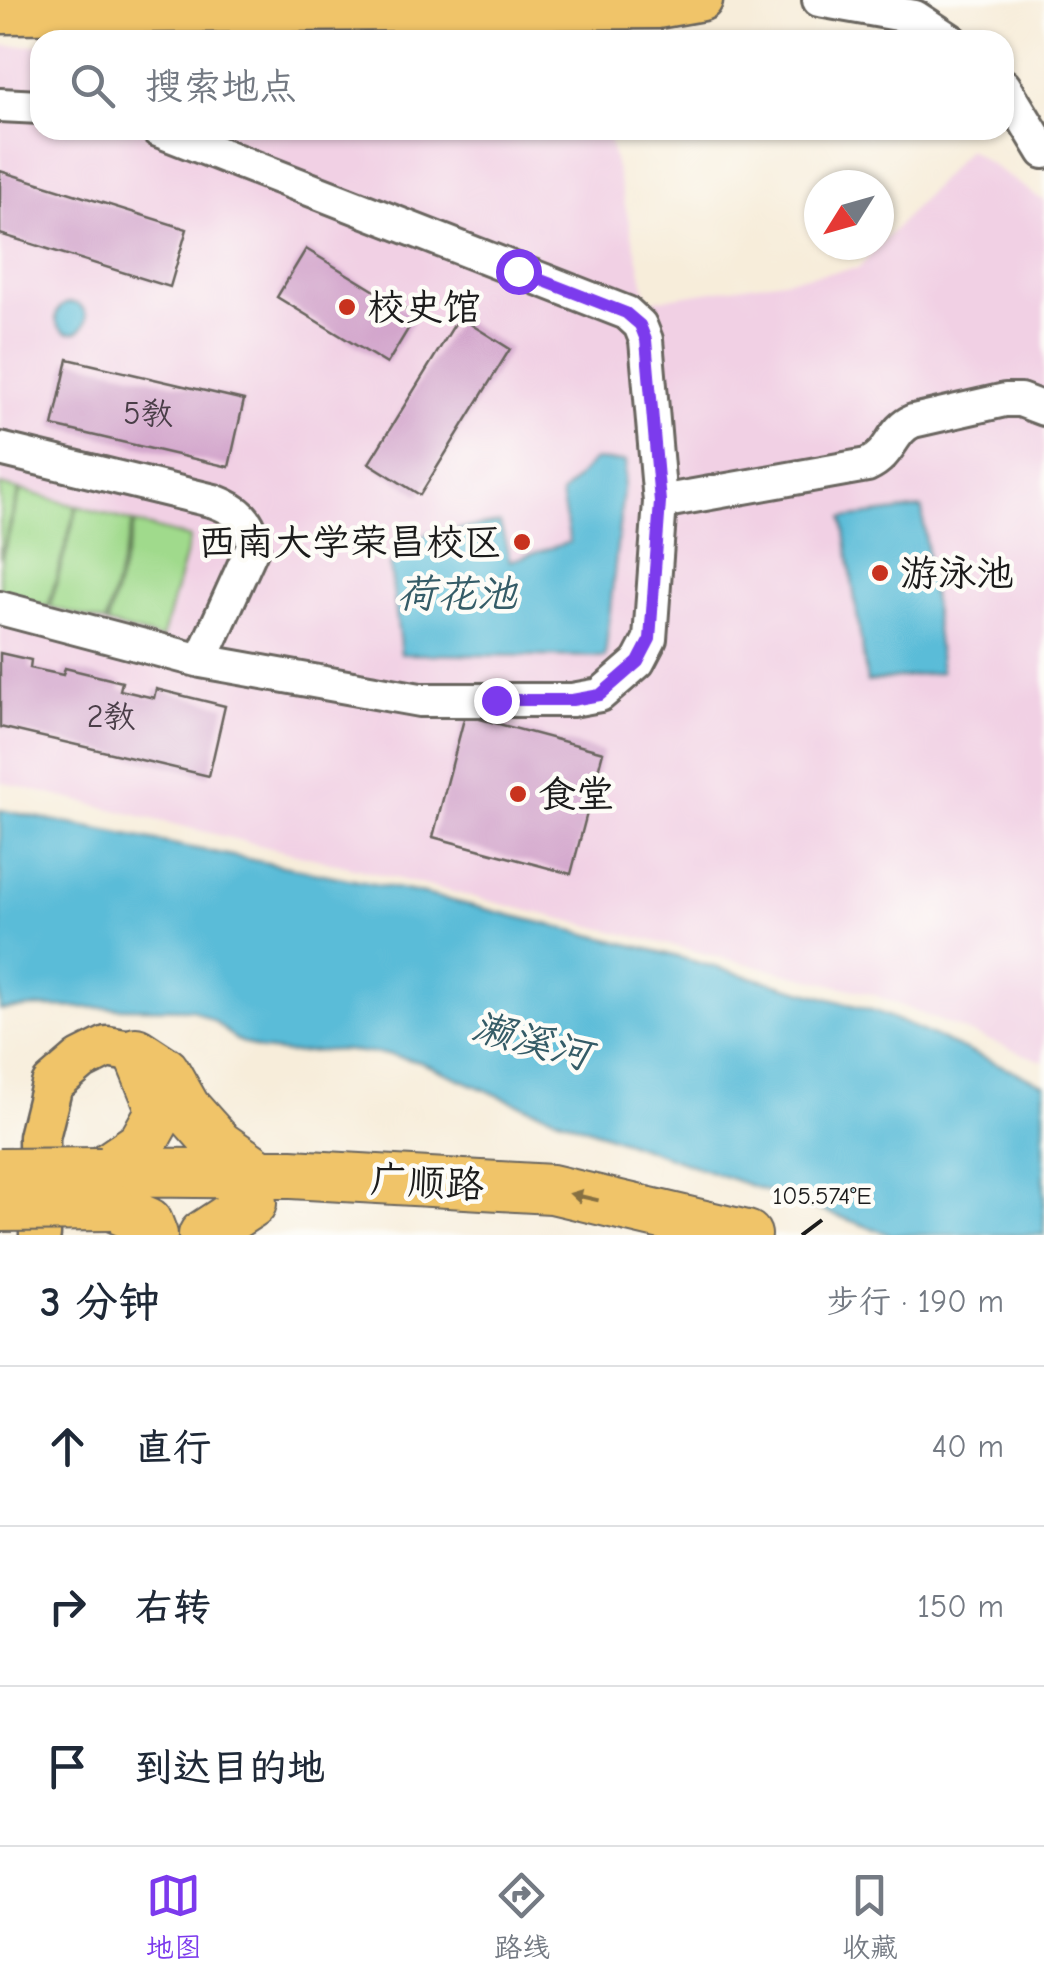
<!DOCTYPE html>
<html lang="zh">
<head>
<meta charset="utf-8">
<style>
  body { margin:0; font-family:"Comic Neue","LXGW WenKai TC",sans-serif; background:#f6f6f7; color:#1f2937 }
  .compass { position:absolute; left:804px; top:170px; width:90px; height:90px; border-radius:50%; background:#fff; box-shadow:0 2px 8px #0004; rotate:233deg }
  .stop { position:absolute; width:30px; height:30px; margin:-22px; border:8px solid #7c3aed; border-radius:50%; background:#fff }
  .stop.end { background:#7c3aed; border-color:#fff; box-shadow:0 2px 10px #0008 }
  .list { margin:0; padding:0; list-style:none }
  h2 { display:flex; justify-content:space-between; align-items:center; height:130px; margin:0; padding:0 40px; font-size:42px }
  h2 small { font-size:32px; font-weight:400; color:#747a83 }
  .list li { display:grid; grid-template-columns:65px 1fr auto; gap:30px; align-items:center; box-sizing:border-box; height:160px; padding:0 40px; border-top:2px solid #e0e1e3 }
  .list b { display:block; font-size:38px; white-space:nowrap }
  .list em { font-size:32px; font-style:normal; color:#747a83 }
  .icon { flex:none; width:55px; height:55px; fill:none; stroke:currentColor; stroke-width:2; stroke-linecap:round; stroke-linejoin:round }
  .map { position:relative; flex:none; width:1044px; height:1235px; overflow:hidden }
  .search { position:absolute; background:#fff; box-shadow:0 2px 8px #0004; left:30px; right:30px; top:30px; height:110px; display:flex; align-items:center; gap:25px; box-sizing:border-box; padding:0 35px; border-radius:30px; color:#747a83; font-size:38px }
  .sheet { height:610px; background:#fff }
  nav { display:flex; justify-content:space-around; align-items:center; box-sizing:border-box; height:140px; border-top:2px solid #e0e1e3; background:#fff; font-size:28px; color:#747a83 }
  nav a { display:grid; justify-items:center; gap:5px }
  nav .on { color:#7c3aed }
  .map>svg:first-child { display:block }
  .built { fill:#f1d0e4 }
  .green { fill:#a0da8c; stroke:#5e7b54; stroke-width:2.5 }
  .water { fill:#5abcd8; stroke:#3b6c7a; stroke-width:2.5 }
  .building { fill:#d3a6cc }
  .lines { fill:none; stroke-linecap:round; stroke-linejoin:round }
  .minor-casing { stroke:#69655e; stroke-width:38 }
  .major-casing { stroke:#69655e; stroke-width:45 }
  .highway-casing { stroke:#69655e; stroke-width:52 }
  .minor { stroke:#fff; stroke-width:32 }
  .major { stroke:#f0c469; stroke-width:40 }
  .highway { stroke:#f0c469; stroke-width:48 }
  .highway-bridge-casing { stroke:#69655e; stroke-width:52; stroke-linecap:butt }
  .highway-bridge { stroke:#f0c469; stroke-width:48 }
  .oneway { fill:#867042 }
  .route { stroke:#7c3aed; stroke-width:12 }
  .ticks { fill:none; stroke:#1c1c1c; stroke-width:4 }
  .poi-dot { fill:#c8321e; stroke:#fdfcf7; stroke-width:4 }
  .labels { text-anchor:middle; stroke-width:9; stroke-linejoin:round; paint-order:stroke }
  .number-label { font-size:32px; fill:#4a3e48 }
  .poi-label { font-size:38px; fill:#1c1c1c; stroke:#fdfcf7; text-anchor:start }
  .street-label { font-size:38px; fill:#1c1c1c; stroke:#fdfcf7 }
  .water-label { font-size:40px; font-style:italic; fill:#355c67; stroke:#fdfcf7 }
  .ticks-label { font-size:25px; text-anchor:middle; fill:#1c1c1c; stroke:#fdfcf7; stroke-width:9; stroke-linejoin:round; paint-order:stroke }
</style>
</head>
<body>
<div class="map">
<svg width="1044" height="1235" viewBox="0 0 1044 1235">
  <rect width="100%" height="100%" fill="#fdfcf7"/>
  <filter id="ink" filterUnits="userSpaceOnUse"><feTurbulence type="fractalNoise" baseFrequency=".01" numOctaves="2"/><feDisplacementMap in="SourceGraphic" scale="20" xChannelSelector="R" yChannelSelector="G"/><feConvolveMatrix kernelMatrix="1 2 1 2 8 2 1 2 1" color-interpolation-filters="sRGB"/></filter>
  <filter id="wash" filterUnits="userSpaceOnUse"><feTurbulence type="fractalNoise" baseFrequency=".0048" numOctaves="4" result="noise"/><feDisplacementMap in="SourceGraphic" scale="40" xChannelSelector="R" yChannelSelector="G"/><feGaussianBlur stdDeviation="2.25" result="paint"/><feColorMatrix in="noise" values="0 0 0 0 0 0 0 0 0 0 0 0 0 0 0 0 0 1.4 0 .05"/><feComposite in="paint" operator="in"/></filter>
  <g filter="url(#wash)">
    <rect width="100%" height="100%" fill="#f7edda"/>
    <path class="built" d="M40 45V130H607L648 301 859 268 968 149 1044 201V1062L872 994 0 782V46Z"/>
    <path class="green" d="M0 485 19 490 0 558Z
      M21 490 76 506 48 607 0 593V566Z
      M78 506 133 522 105 623 50 607Z
      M135 523 190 538 162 639 107 624Z"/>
    <path class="water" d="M56 318a15 15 0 1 1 30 0a15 15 0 1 1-30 0Z
      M594 460 626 462 605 657 401 654 390 565 426 534 500 523 510 561 570 542 561 495Z
      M922 508 941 672 867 682 843 518Z
      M0 810 424 894 656 951 878 1012 1044 1084V1235H891L516 1103 420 1062 391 1055 340 1050 288 1053 262 1050 236 1040 215 1022 191 1009 38 1007 0 1010Z"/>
    <g id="blocks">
      <path class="building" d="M0 171 187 229 170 287 0 234Z
        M306 249 416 316 387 364 277 297Z
        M459 317 510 349 420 495 369 463Z
        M68 359 244 400 229 467 53 426Z
        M0 653 31 660 30 668 63 675 65 668 122 682 120 690 154 698 156 689 225 706 209 776 0 727Z
        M465 715 603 752 571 874 433 837Z"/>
    </g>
  </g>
  <g filter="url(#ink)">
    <use href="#blocks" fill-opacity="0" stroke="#69655e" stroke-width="2.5"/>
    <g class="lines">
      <defs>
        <path id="minor" d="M819 0 915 17 950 40
          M1004 86 1044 152
          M0 105 40 107
          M0 449 214 501C238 510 251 520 253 546L201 661
          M660 502 867 465C892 454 891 430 913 421L1005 400H1020L1044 409
          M0 608 201 661 420 700H572L600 695 638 662 650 639 660 502 646 340 640 325 627 313 158 130"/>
        <path id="major" d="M0 13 657 8 702 0
          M40 1235 39 1137 52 1085 81 1060 107 1047 136 1052"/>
        <path id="highway" d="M136 1052 165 1071 186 1108 219 1145 259 1173
          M101 1172 291 1174 552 1189 747 1235
          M101 1172 142 1144 161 1110 141 1061
          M111 1206 148 1222 153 1235
          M203 1235 252 1203"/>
      </defs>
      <use href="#minor" class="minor-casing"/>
      <use href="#major" class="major-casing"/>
      <use href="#highway" class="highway-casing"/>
      <use href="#minor" class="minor"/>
      <use href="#major" class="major"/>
      <use href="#highway" class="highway"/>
      <defs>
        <path id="highway-bridge" d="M0 1173 101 1172
          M0 1207 111 1206"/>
      </defs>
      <use href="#highway-bridge" class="highway-bridge-casing"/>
      <use href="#highway-bridge" class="highway-bridge"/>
    </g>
    <defs><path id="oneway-solid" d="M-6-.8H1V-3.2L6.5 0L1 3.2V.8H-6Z" transform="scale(2.5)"/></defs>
    <use class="oneway" href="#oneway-solid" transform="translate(584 1197) rotate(-167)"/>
  </g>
  <g class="lines" filter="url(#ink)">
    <path class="route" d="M496 700H572L600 695 638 662 650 639 660 502 646 340 640 325 626 313 518 271"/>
  </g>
  <path class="ticks" d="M802 1235 822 1220"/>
  <g class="poi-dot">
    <circle cx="347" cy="307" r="10"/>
    <circle cx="522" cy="542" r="10"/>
    <circle cx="880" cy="573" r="10"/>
    <circle cx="518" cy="794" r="10"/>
  </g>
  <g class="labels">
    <g class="number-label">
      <text x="148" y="424">5教</text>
      <text x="111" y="727">2教</text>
    </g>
    <g class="poi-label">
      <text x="367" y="320">校史馆</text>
      <text x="502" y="555" text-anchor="end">西南大学荣昌校区</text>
      <text x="900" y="586">游泳池</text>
      <text x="538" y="807">食堂</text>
    </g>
    <g class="street-label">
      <text transform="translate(427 1182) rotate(3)" y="13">广顺路</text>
    </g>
    <g class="water-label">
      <text x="457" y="607">荷花池</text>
      <text transform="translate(532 1040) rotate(15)" y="14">濑溪河</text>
    </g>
  </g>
  <g class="ticks-label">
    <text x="822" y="1204">105.574°E</text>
  </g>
</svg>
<svg class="compass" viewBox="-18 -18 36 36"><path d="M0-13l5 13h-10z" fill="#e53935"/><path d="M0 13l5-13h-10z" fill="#747a83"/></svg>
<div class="stop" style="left:518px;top:271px"></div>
<div class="stop end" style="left:496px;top:700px"></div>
<div class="search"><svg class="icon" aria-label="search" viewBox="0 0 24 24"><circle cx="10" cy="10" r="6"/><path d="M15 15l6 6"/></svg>搜索地点</div>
</div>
<section class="sheet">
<h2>3 分钟<small>步行 · 190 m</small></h2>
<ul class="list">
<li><svg class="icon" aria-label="ahead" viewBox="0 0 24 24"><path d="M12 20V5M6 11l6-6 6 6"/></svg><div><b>直行</b></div><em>40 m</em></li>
<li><svg class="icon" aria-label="right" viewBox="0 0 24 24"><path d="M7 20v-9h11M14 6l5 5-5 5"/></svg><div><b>右转</b></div><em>150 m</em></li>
<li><svg class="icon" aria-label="arrive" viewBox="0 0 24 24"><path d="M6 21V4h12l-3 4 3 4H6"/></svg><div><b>到达目的地</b></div></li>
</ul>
</section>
<nav>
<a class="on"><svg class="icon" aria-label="map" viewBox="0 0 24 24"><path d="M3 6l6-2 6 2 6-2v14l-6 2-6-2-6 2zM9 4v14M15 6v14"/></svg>地图</a>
<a><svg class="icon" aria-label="directions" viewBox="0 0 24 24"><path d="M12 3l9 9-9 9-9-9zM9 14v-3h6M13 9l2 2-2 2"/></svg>路线</a>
<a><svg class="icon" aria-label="saved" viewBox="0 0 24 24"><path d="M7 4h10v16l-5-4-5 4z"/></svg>收藏</a>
</nav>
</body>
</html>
